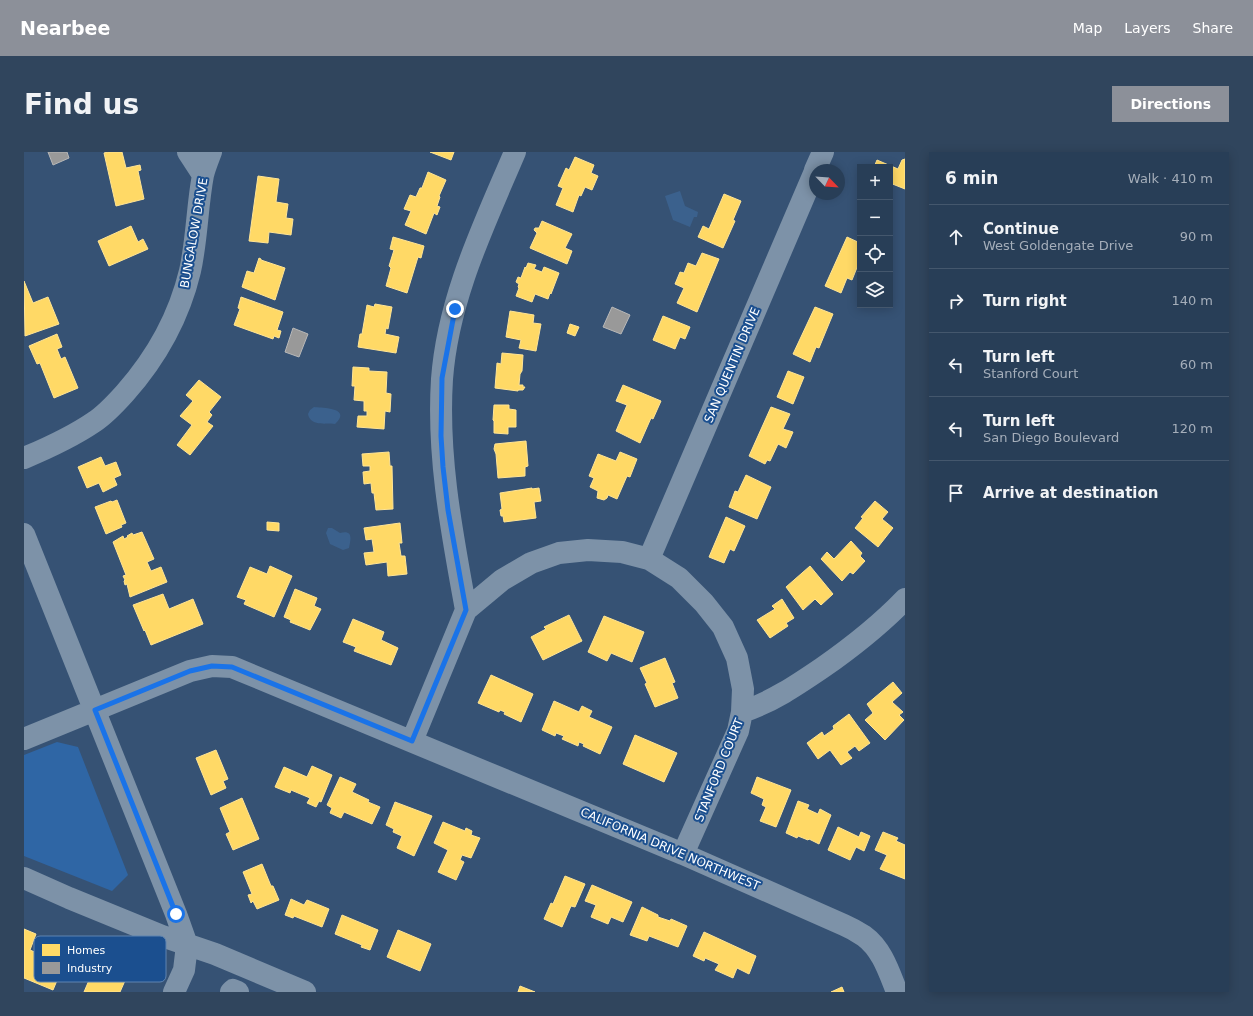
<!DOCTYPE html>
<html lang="en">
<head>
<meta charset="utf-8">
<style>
  body { margin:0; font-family:"DejaVu Sans",sans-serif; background:#30455d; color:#f1f3f6 }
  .controls { position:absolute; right:12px; top:12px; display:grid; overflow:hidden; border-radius:0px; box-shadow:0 2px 10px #0003 }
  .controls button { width:36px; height:36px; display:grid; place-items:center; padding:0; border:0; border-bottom:1px solid #44576d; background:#283e57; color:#f1f3f6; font:20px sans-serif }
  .compass { position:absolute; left:785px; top:12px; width:36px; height:36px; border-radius:50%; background:#283e57; box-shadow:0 2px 10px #0003; rotate:115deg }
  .stop { position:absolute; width:12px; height:12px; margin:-9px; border:3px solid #1a73e8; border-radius:50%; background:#fff }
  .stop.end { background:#1a73e8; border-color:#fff; box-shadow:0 1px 4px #0008 }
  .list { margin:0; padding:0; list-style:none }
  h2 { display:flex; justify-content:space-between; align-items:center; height:52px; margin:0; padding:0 16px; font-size:17px }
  h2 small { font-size:13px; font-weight:400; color:#a5aeba }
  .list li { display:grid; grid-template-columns:26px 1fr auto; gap:12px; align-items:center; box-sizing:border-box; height:64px; padding:0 16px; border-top:1px solid #44576d }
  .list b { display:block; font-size:15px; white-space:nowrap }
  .list p { margin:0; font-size:13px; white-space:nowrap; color:#a5aeba }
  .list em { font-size:13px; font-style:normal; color:#a5aeba }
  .icon { flex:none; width:22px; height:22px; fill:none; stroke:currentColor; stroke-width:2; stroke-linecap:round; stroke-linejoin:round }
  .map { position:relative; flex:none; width:881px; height:840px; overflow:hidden; border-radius:0px }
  header { display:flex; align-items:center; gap:24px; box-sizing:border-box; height:56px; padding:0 20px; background:#8c9099; color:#fff }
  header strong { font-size:19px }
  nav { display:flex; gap:22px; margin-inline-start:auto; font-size:14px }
  .intro { display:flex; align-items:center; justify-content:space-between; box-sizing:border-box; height:96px; padding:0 24px }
  h1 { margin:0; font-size:28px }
  .button { padding:10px 18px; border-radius:0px; background:#8c9099; color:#fff; font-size:14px; font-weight:700 }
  main { display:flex; gap:24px; padding:0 24px }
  aside { flex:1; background:#283e57; border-radius:0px; box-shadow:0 2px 10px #0003 }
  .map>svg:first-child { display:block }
  .green { fill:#2f66a5 }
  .water { fill:#3b618d }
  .homes { fill:#ffd966; stroke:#ffe494 }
  .industry { fill:#999; stroke:#b8b8b8 }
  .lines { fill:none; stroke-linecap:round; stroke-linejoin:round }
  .minor { stroke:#7d92a8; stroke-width:22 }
  .route { stroke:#1a73e8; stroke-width:5 }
  .labels { text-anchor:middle; stroke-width:4; stroke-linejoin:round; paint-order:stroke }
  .street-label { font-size:12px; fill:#fff; stroke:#1b4f8f }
  .key { fill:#1b4f8f; stroke:#5f84b1; stroke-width:1 }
  .key-label { font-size:11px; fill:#fff }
</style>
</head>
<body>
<header>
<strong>Nearbee</strong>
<nav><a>Map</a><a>Layers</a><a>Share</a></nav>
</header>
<div class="intro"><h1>Find us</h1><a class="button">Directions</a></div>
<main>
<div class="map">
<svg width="881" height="840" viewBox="0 0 881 840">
  <rect width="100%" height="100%" fill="#365274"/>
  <path class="green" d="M33 590 54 595 104 723 88 739 0 704V603Z"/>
  <path class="water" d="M656 39 661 54 674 60 673 65H670L666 75 649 68 641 44Z
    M290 255C300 256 328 256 311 272 301 271 286 274 284 262L286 258Z
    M304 376H308L316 381C329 378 327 386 325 396L319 398 306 392 302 381Z"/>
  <path class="homes" d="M84 0H98L102 16 116 13 117 18 114 19 120 47 92 54 80 1Z
    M406 0H430L427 8Z
    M551 5 570 13 567 21 574 24 568 38 561 35 557 44 555 43 549 60 532 53 539 36 534 34 542 16 545 18Z
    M881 7V37L866 31V15H850L853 8 874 17 878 8Z
    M404 20 422 28 415 44 416 45 413 54 416 55 413 63 410 61 402 82 381 73 387 59 380 57 386 43 392 45 396 36H398Z
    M234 24 255 27 252 50 264 52 262 66 269 67 267 83 245 80 244 91 225 89Z
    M700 42 717 49 709 68 711 69 699 96 674 85 679 74 685 77Z
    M518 69 548 82 541 96 548 99 543 112 506 96 513 81 510 78 511 76H515Z
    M107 74 114 90 119 87 124 97 85 114 74 89Z
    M369 85 400 94 397 106 394 105 383 141 362 134 367 116 365 114 370 98 366 97Z
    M823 85 836 91V108L828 128 823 126 817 141 801 134Z
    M678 101 695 107 673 160 653 151 660 136 651 132 656 120 660 121 664 111 672 114Z
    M235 106 237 107V108L261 116 251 148 218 135 223 119 230 121Z
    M504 111 512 113 510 117 518 120 520 115 535 121 527 142 526 141 524 147 511 142 508 150 492 144 495 136 494 135 495 132 492 130 494 125 497 126 501 115 502 116Z
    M0 129 9 151 24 145 35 172 1 184Z
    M217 145 259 160 253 178 257 179 255 186 250 184 249 187 210 173 216 157 214 156Z
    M351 152 368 155 364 177 362 176 361 182 375 185 372 201 334 195 336 182H338L343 153 350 155Z
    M791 155 809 162 795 196 792 195 786 210 769 202Z
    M486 159 510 163 509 171 517 172 512 199 495 196 497 188 482 185Z
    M639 164 666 175 661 187 656 185 651 197 629 188Z
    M546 172 555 175 551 184 543 181Z
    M33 182 38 195 33 197 37 207 41 205 54 236 30 246 16 211 13 212 5 194Z
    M478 201 499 203 498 219 496 222 495 233H499V235H501L499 238H494V239L471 236 473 211 477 212Z
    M329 215 345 216V219L363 220 362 241 367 242 366 260 361 259 360 277 333 275 334 264H343V259H340V249L330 248 331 234H328Z
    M764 219 780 225 769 252 753 245Z
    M175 228 197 245 185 260 188 263 183 270 189 274 166 303 153 293 168 273 156 264 169 249 162 243Z
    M599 233 637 249 629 267 627 266 616 291 592 279 603 253 592 249Z
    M470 253H485V257L492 258V275H484V282L470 281V269L469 268Z
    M747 255 766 262 759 277 769 280 762 296 754 292 746 309 743 308 741 312 725 304Z
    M502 289 504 314 501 315V324L474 326 472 302 470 297 471 292Z
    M365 300 366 314H368L369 357 352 358 350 341H348L347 331 340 332 339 320 346 319V314H339L338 302Z
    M596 300 613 307 606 325 603 324 593 347 584 343 583 346 580 348 573 346 574 339 566 335 570 326 565 324 574 302 592 309Z
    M77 305 81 314 92 310 97 323 90 326 93 333 79 340 75 331 63 336 54 315Z
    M722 323 747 335 733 367 705 355 711 339 714 340Z
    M508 336V337L515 336 517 349 510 350 512 366 480 370 479 364H477L476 358 478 357 476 341Z
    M93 348 102 371 97 373 98 375 82 382 71 355 87 349 88 350Z
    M851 349 864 360 858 367 869 376 854 395 831 376 839 366 837 365Z
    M702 365 721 374 710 399 706 397 700 411 685 405Z
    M243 370 255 371V379L243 378Z
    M376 371 378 391H375L377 404H381L383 422 364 424 363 410 342 413 340 401 350 400 348 387 342 388 340 376Z
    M118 380 130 407 123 410 127 419 137 415 143 430 106 445 103 432 101 433 100 429 101 428 99 424 102 423 89 390 99 384 100 387 104 385 103 384 108 381 109 383Z
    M827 389 838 401 836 404 841 409 829 422 826 420 818 429 797 407 803 400 810 407Z
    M246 414 268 424 250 465 220 452 222 448 213 445 226 415 243 422Z
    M786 414 809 442 797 453 791 447 779 458 762 435Z
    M271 437 293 446 290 454 297 457 286 478 266 470 267 468 260 465Z
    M139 442 145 457 169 447 179 472 127 493 121 478 120 479 109 453Z
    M758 447 770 466 762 471 764 474 746 486 733 468 751 457 748 454Z
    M545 463 558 489 519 508 507 485 522 477 520 475Z
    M580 464 620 480 608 510 587 501 583 509 564 500Z
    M329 467 360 480 357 488 374 496 367 513 330 499 332 495 319 490Z
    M641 506 651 530 648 531 654 546 631 555 621 532 623 531 616 516Z
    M467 523 509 542 497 570 480 562 481 560 476 558 475 560 454 551Z
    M869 530 878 541 868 550 879 560 875 563 880 568 861 588 841 568 849 561 843 552Z
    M530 549 555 560 558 554 568 559 565 565 588 575 576 602 559 594 560 592 555 590 554 594 538 587 540 584 532 581 531 584 518 578Z
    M825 562 846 591 835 599 831 594 823 600 828 606 817 613 806 598 794 607 783 591 798 580 800 584 810 577 809 574Z
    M611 583 653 601 640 630 599 612Z
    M192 598 204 627 199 629 202 636 187 643 172 606Z
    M288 614 308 623 297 650 295 649 292 655 283 651 286 646 267 638 266 641 251 635 260 615 283 625Z
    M316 625 332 632 328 640 345 648 344 650 356 655 348 672 320 660 317 666 306 661 308 656 303 653Z
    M733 625 767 638 752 675 736 669 742 655 738 653 740 647 727 641Z
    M218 646 235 687 209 698 202 682 206 680 196 656Z
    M774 649 785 653 783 657 794 662 796 657 807 663 795 692 785 687 784 688 774 684 773 686 762 681Z
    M371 650 408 664 390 704 373 696 378 684 369 680 370 677 362 673Z
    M419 670 441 679 442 676 448 679 447 683 456 686 447 706 438 703 436 708 440 710 432 728 414 720 424 698 410 691Z
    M814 675 835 685 837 680 846 684 840 699 832 695 826 708 804 698Z
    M859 680 874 686 872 689 881 693V727L856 717 863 703 851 698Z
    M238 712 247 734H249L255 748 233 757 229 749 227 751 224 743 228 742 219 720Z
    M541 724 561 732 551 755 547 754 538 775 520 767 527 751 529 752Z
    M568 733 608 750 599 770 587 765 584 772 567 765 572 753 561 749Z
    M267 747 280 753 283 748 305 757 298 775 270 764 269 766 261 763Z
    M618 755 634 763V765L646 769 647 767 663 774 654 795 625 784 623 789 606 783Z
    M318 763 354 778 346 798 337 795 338 793 311 782Z
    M0 777 12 782 6 798 29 808 36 792 53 799 41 829 34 826 29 838 0 826Z
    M374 778 407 792 396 819 363 805Z
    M680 780 732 804 725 822 713 816 709 826 691 818 695 812 681 806 680 809 669 804Z
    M72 812 103 824 96 840H60Z
    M496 834 511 840H494Z
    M818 835 820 840H807Z"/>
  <path class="industry" d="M24 0H43L45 6 29 13Z
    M588 155 606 163 597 182 579 175Z
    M269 176 284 182 275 205 261 200Z"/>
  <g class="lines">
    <path class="minor" d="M164 0 179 23
      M791 18 799 0
      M0 306C24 296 48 285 70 270 81 263 92 251 101 241 132 206 155 165 166 119 173 88 173 55 179 23 181 15 184 8 187 0
      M0 382 152 762 163 793 160 818 150 840
      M625 407 791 19
      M442 458C428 381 413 305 418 227 424 146 460 73 491 0
      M718 560C748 550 773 533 798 516 828 495 856 473 881 447
      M0 587 166 519 188 514 208 515 659 702 820 773C827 776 834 780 840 784 858 797 865 820 873 840
      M388 589 442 458 478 428 507 411 535 401 564 398 598 400 625 407 655 426 680 451 699 475 713 506 719 537 718 560 714 579 659 702
      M0 726 45 746 138 784 191 802 281 840
      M207 840 209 838 214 840"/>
  </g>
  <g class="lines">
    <path class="route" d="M152 762 71 558 166 519 188 514 208 515 388 589 442 458 424 358 419 315 417 284 418 226 431 157"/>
  </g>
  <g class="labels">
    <g class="street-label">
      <text transform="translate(170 81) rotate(-80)" y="4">BUNGALOW DRIVE</text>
      <text transform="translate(708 213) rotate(-67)" y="4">SAN QUENTIN DRIVE</text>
      <text transform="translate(695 618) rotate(-68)" y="4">STANFORD COURT</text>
      <text transform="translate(646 697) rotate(23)" y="4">CALIFORNIA DRIVE NORTHWEST</text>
    </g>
  </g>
  <rect x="10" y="784" width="132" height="46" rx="6" class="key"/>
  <rect x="18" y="792" width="18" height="12" fill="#ffd966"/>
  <rect x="18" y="810" width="18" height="12" fill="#999"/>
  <g class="key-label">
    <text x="43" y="802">Homes</text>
    <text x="43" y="820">Industry</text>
  </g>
</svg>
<div class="controls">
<button>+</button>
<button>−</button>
<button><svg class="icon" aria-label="locate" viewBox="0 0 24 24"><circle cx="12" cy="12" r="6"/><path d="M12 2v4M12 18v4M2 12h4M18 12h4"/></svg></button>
<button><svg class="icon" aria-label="layers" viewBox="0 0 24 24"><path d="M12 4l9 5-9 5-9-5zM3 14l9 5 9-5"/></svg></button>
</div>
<svg class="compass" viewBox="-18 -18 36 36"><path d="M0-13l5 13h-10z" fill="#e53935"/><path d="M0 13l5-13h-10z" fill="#a5aeba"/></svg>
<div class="stop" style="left:152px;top:762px"></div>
<div class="stop end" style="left:431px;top:157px"></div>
</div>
<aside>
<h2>6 min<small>Walk · 410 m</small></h2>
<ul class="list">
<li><svg class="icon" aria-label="ahead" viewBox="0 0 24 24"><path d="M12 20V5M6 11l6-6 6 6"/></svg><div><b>Continue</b><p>West Goldengate Drive</p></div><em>90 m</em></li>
<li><svg class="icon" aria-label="right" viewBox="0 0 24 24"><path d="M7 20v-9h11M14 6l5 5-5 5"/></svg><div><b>Turn right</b></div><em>140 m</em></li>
<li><svg class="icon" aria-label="left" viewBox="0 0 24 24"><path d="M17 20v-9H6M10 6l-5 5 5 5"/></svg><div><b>Turn left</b><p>Stanford Court</p></div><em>60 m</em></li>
<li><svg class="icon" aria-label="left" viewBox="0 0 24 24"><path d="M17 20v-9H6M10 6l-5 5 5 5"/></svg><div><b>Turn left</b><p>San Diego Boulevard</p></div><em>120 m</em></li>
<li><svg class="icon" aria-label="arrive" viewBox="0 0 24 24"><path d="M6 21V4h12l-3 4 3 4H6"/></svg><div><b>Arrive at destination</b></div></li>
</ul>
</aside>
</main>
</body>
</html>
